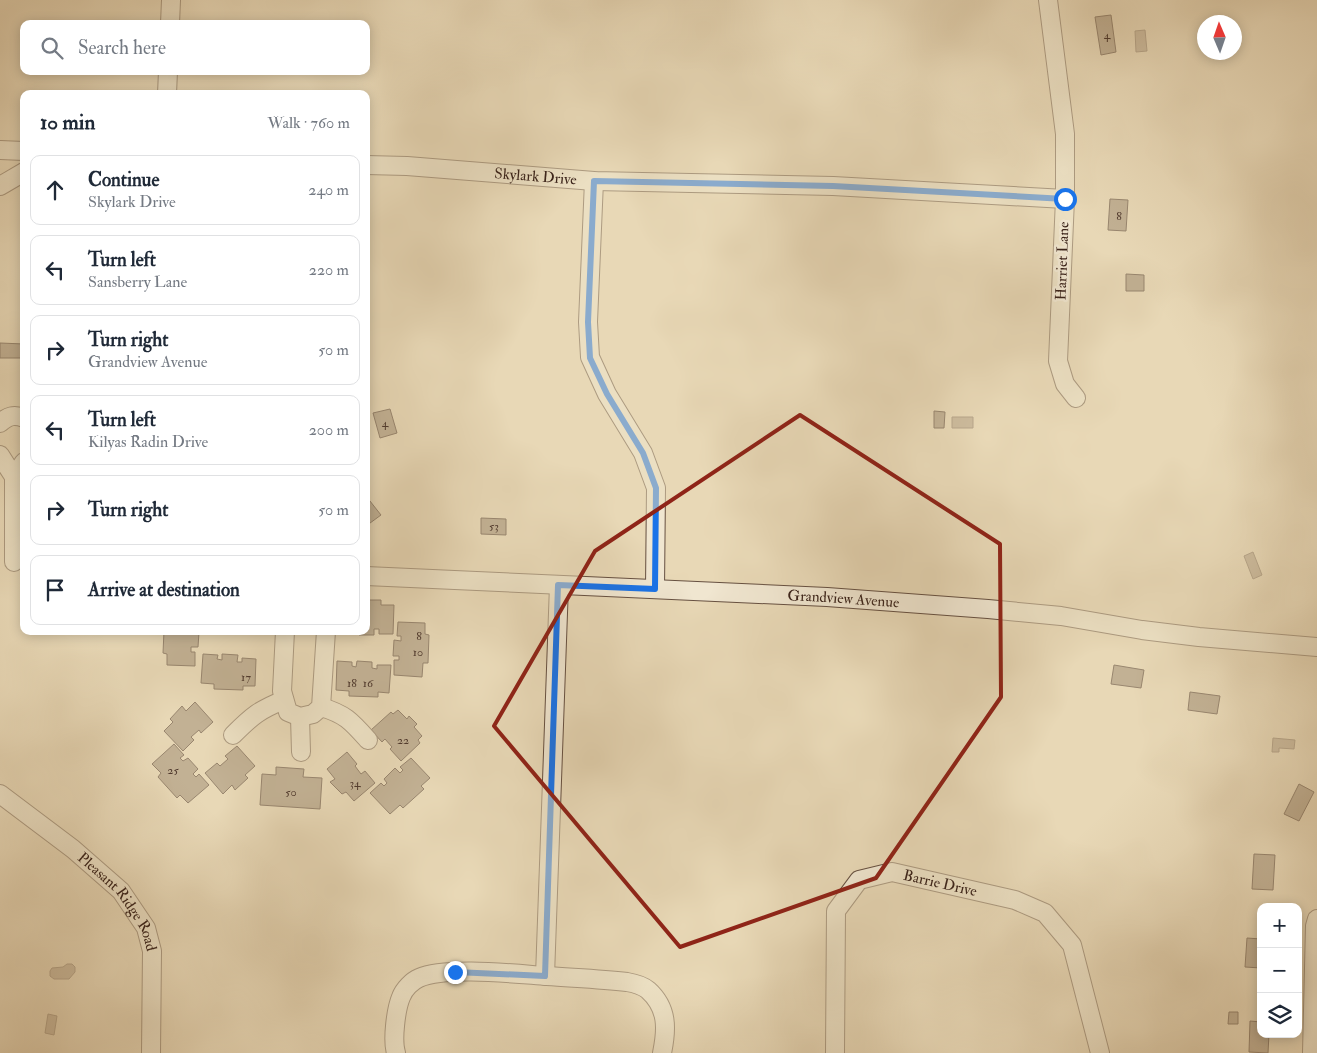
<!DOCTYPE html>
<html lang="en">
<head>
<meta charset="utf-8">
<style>
  body { margin:0; font-family:"IM FELL Double Pica",serif; background:#f6f6f7; color:#1f2937 }
  .controls { position:absolute; right:15px; bottom:15px; display:grid; overflow:hidden; border-radius:10px; box-shadow:0 2px 12px #0003 }
  .controls button { width:45px; height:45px; display:grid; place-items:center; padding:0; border:0; border-bottom:1px solid #e0e1e3; background:#fff; color:#1f2937; font:25px sans-serif }
  .compass { position:absolute; left:1197px; top:15px; width:45px; height:45px; border-radius:50%; background:#fff; box-shadow:0 2px 12px #0003; rotate:358deg }
  .stop { position:absolute; width:15px; height:15px; margin:-11px; border:4px solid #1a73e8; border-radius:50%; background:#fff }
  .stop.end { background:#1a73e8; border-color:#fff; box-shadow:0 1px 5px #0008 }
  .list { margin:0; padding:0; list-style:none }
  h2 { display:flex; justify-content:space-between; align-items:center; height:65px; margin:0; padding:0 20px; font-size:21px }
  h2 small { font-size:16px; font-weight:400; color:#747a83 }
  .list li { display:grid; grid-template-columns:32px 1fr auto; gap:15px; align-items:center; box-sizing:border-box; height:70px; margin:0 10px 10px; padding:0 10px; border:1px solid #e0e1e3; border-radius:10px }
  .list b { display:block; font-size:19px; white-space:nowrap }
  .list p { margin:0; font-size:16px; white-space:nowrap; color:#747a83 }
  .list em { font-size:16px; font-style:normal; color:#747a83 }
  .icon { flex:none; width:28px; height:28px; fill:none; stroke:currentColor; stroke-width:2; stroke-linecap:round; stroke-linejoin:round }
  .map { position:relative; flex:none; width:1317px; height:1053px; overflow:hidden }
  .search { position:absolute; background:#fff; box-shadow:0 2px 12px #0003; left:20px; top:20px; width:350px; height:55px; display:flex; align-items:center; gap:12px; box-sizing:border-box; padding:0 18px; border-radius:10px; color:#747a83; font-size:19px }
  .panel { position:absolute; background:#fff; box-shadow:0 2px 12px #0003; left:20px; top:90px; width:350px; height:545px; border-radius:10px }
  .map>svg:first-child { display:block }
  .water { fill:#ad9a81; stroke:#7f6a58 }
  .building { fill:#94816b; stroke:#3a231a }
  .lines { fill:none; stroke-linecap:round; stroke-linejoin:round }
  .minor-casing { stroke:#665041; stroke-width:20 }
  .minor { stroke:#f0e6d0; stroke-width:18 }
  .route { stroke:#1a73e8; stroke-width:6 }
  .marked { fill:none; stroke:#8f2418; stroke-width:4; stroke-linejoin:round }
  .labels { text-anchor:middle; stroke-width:5; stroke-linejoin:round; paint-order:stroke }
  .number-label { font-size:12px; fill:#503a2e }
  .street-label { font-size:15px; fill:#3a231a; stroke:#f0e6d0 }
</style>
</head>
<body>
<div class="map">
<svg width="1317" height="1053" viewBox="0 0 1317 1053">
  <rect width="100%" height="100%" fill="#e8d8b6"/>
  <filter id="stains"><feTurbulence type="fractalNoise" baseFrequency=".004" numOctaves="4"/><feColorMatrix values="0 0 0 0 .2 0 0 0 0 .09 0 0 0 0 .02 0 0 0 .5 -.17"/></filter>
  <radialGradient id="worn" r=".72"><stop offset=".6" stop-color="#630" stop-opacity="0"/><stop offset="1" stop-color="#630" stop-opacity=".3"/></radialGradient>
  <path class="water" d="M1145 30 1147 51 1136 52 1135 31Z
    M952 417H973V428H952Z
    M1253 552 1262 575 1253 579 1244 556Z
    M1273 738 1295 740 1294 749 1279 748V752H1272Z
    M67 964H72L75 967V972L69 979H54L50 976V971L52 968 63 967Z
    M48 1014 57 1016 54 1035 45 1033Z"/>
  <path class="building" d="M1111 15 1116 52 1101 55 1095 17Z
    M1110 199 1128 200 1126 231 1108 230Z
    M1126 274 1144 275V291H1126Z
    M0 343 24 344V358H0Z
    M390 409 397 433 380 438 373 413Z
    M934 411 945 412 944 428H934Z
    M366 496 381 515 366 526Z
    M481 518 506 519V535L481 534Z
    M366 600H381V605H394L393 634H379V629H374V635H359V631H366Z
    M398 622 425 623V634L429 635 428 663H423L422 677 394 675V660H399V656H393L394 640 401 641V636H397Z
    M164 631 199 632 198 647H191V652H195V666L167 665V654L163 653Z
    M203 654 218 655 217 659 222 660V654L238 655 237 662H242V658L256 659 255 686H243V690L214 689V684L201 683Z
    M337 661 352 662V666L356 667 357 661 372 662V668L377 669V665H391L389 693 378 692V697L349 696V691L336 690Z
    M1114 665 1144 670 1141 688 1111 684Z
    M1190 692 1220 696 1217 714 1188 710Z
    M195 702 213 722 201 733 199 730 191 737 194 740 183 751 164 731 173 722 170 719 182 706 186 711Z
    M398 710 407 719 409 716 417 724 414 727 422 736 418 740 420 743 401 761 390 749 392 747 385 739 382 742 371 730 391 712 393 714Z
    M174 744 184 755 180 758 183 761 188 758 198 769 193 774 196 777 199 774 209 785 188 803 180 795 177 798 158 777 161 773 152 764Z
    M237 746 255 766 245 775 248 778 235 790 232 785 223 794 205 773 217 763 220 766 228 759 225 756Z
    M347 752 357 764 355 766 361 774 365 771 375 783 354 801 346 792 342 794 330 782 335 779 327 769Z
    M411 758 430 778 421 786 424 789 403 808 400 805 390 814 370 793 381 783 384 786 387 783 384 779 395 768 400 773 403 770 400 767Z
    M276 767 304 769 303 777 322 778 320 809 260 805 262 774 276 775Z
    M1299 784 1314 792 1299 821 1284 814Z
    M1254 854 1275 855 1273 890 1252 889Z
    M1247 938 1261 939V968L1245 967Z
    M1229 1012H1238V1024H1228Z
    M1250 1021 1261 1022V1034H1269L1268 1053 1249 1052Z"/>
  <g class="lines">
    <defs>
      <g id="minor">
        <path d="M1048 0 1065 134V199L1058 361 1065 384 1076 398"/>
        <path d="M170 24 171 0"/>
        <path d="M167 94 168 71"/>
        <path d="M0 150 24 151"/>
        <path id="s1" d="M366 165 407 166 594 181 833 186 1065 199"/>
        <path d="M594 181 588 322 590 357 607 394 643 453 656 488 655 589"/>
        <path d="M0 186 24 172"/>
        <path d="M0 423C8 416 14 414 24 418"/>
        <path d="M0 455 14 477"/>
        <path d="M14 562V477L24 462"/>
        <path id="s2" d="M366 576 827 597 988 609 1061 616 1142 630 1199 637 1317 647"/>
        <path d="M285 631 282 691 288 712 300 717 313 714 321 707 326 631"/>
        <path d="M321 707C345 714 351 721 368 740"/>
        <path d="M300 717 301 752"/>
        <path d="M233 735C252 716 259 710 284 700"/>
        <path id="s3" d="M0 794 73 849 121 891 146 928 152 951 151 1053"/>
        <path d="M545 976 559 585"/>
        <path d="M396 1053C392 1040 396 1009 401 997 404 989 412 981 419 978 446 966 517 974 547 976 574 978 601 979 627 982 633 983 643 986 648 990 668 1008 667 1029 662 1053"/>
        <path id="s4" d="M835 1053 836 911 859 880 892 872 1015 900 1045 913 1072 945 1100 1053"/>
        <path d="M1312 1053 1315 926 1317 919"/>
      </g>
    </defs>
    <use href="#minor" class="minor-casing"/>
    <use href="#minor" class="minor"/>
  </g>
  <g class="lines">
    <path class="route" d="M455 972 545 976 558 585 655 589 656 488 643 453 607 394 590 358 588 322 594 181 833 186 1065 199"/>
  </g>
  <path d="M0 0H1317V1053H0ZM800 415 1000 544 1001 697 876 878 680 947 494 726 595 551Z" fill="#e8d8b6" fill-opacity=".55" fill-rule="evenodd"/>
  <path class="marked" d="M800 415 1000 544 1001 697 876 878 680 947 494 726 595 551Z"/>
  <g class="labels">
    <g class="number-label">
      <text x="1107" y="39">4</text>
      <text x="1119" y="220">8</text>
      <text x="385" y="427">4</text>
      <text x="494" y="530">53</text>
      <text x="419" y="640">8</text>
      <text x="418" y="656">10</text>
      <text x="246" y="681">17</text>
      <text x="352" y="687">18</text>
      <text x="368" y="687">16</text>
      <text x="403" y="744">22</text>
      <text x="173" y="774">25</text>
      <text x="355" y="787">34</text>
      <text x="291" y="796">50</text>
    </g>
    <g class="street-label">
      <text dy="5" stroke="none"><textPath href="#s1" startOffset="170">Skylark Drive</textPath></text>
      <text transform="translate(1062 261) rotate(-88)" y="5">Harriet Lane</text>
      <text dy="5" stroke="none"><textPath href="#s2" startOffset="478">Grandview Avenue</textPath></text>
      <text dy="5" stroke="none"><textPath href="#s4" startOffset="264">Barrie Drive</textPath></text>
      <text dy="5" stroke="none"><textPath href="#s3" startOffset="162">Pleasant Ridge Road</textPath></text>
    </g>
  </g>
  <rect width="100%" height="100%" filter="url(#stains)"/>
  <rect width="100%" height="100%" fill="url(#worn)"/>
</svg>
<div class="controls">
<button>+</button>
<button>−</button>
<button><svg class="icon" aria-label="layers" viewBox="0 0 24 24"><path d="M12 4l9 5-9 5-9-5zM3 14l9 5 9-5"/></svg></button>
</div>
<svg class="compass" viewBox="-18 -18 36 36"><path d="M0-13l5 13h-10z" fill="#e53935"/><path d="M0 13l5-13h-10z" fill="#747a83"/></svg>
<div class="stop" style="left:1065px;top:199px"></div>
<div class="stop end" style="left:455px;top:972px"></div>
<div class="search"><svg class="icon" aria-label="search" viewBox="0 0 24 24"><circle cx="10" cy="10" r="6"/><path d="M15 15l6 6"/></svg>Search here</div>
<section class="panel">
<h2>10 min<small>Walk · 760 m</small></h2>
<ul class="list">
<li><svg class="icon" aria-label="ahead" viewBox="0 0 24 24"><path d="M12 20V5M6 11l6-6 6 6"/></svg><div><b>Continue</b><p>Skylark Drive</p></div><em>240 m</em></li>
<li><svg class="icon" aria-label="left" viewBox="0 0 24 24"><path d="M17 20v-9H6M10 6l-5 5 5 5"/></svg><div><b>Turn left</b><p>Sansberry Lane</p></div><em>220 m</em></li>
<li><svg class="icon" aria-label="right" viewBox="0 0 24 24"><path d="M7 20v-9h11M14 6l5 5-5 5"/></svg><div><b>Turn right</b><p>Grandview Avenue</p></div><em>50 m</em></li>
<li><svg class="icon" aria-label="left" viewBox="0 0 24 24"><path d="M17 20v-9H6M10 6l-5 5 5 5"/></svg><div><b>Turn left</b><p>Kilyas Radin Drive</p></div><em>200 m</em></li>
<li><svg class="icon" aria-label="right" viewBox="0 0 24 24"><path d="M7 20v-9h11M14 6l5 5-5 5"/></svg><div><b>Turn right</b></div><em>50 m</em></li>
<li><svg class="icon" aria-label="arrive" viewBox="0 0 24 24"><path d="M6 21V4h12l-3 4 3 4H6"/></svg><div><b>Arrive at destination</b></div></li>
</ul>
</section>
</div>
</body>
</html>
